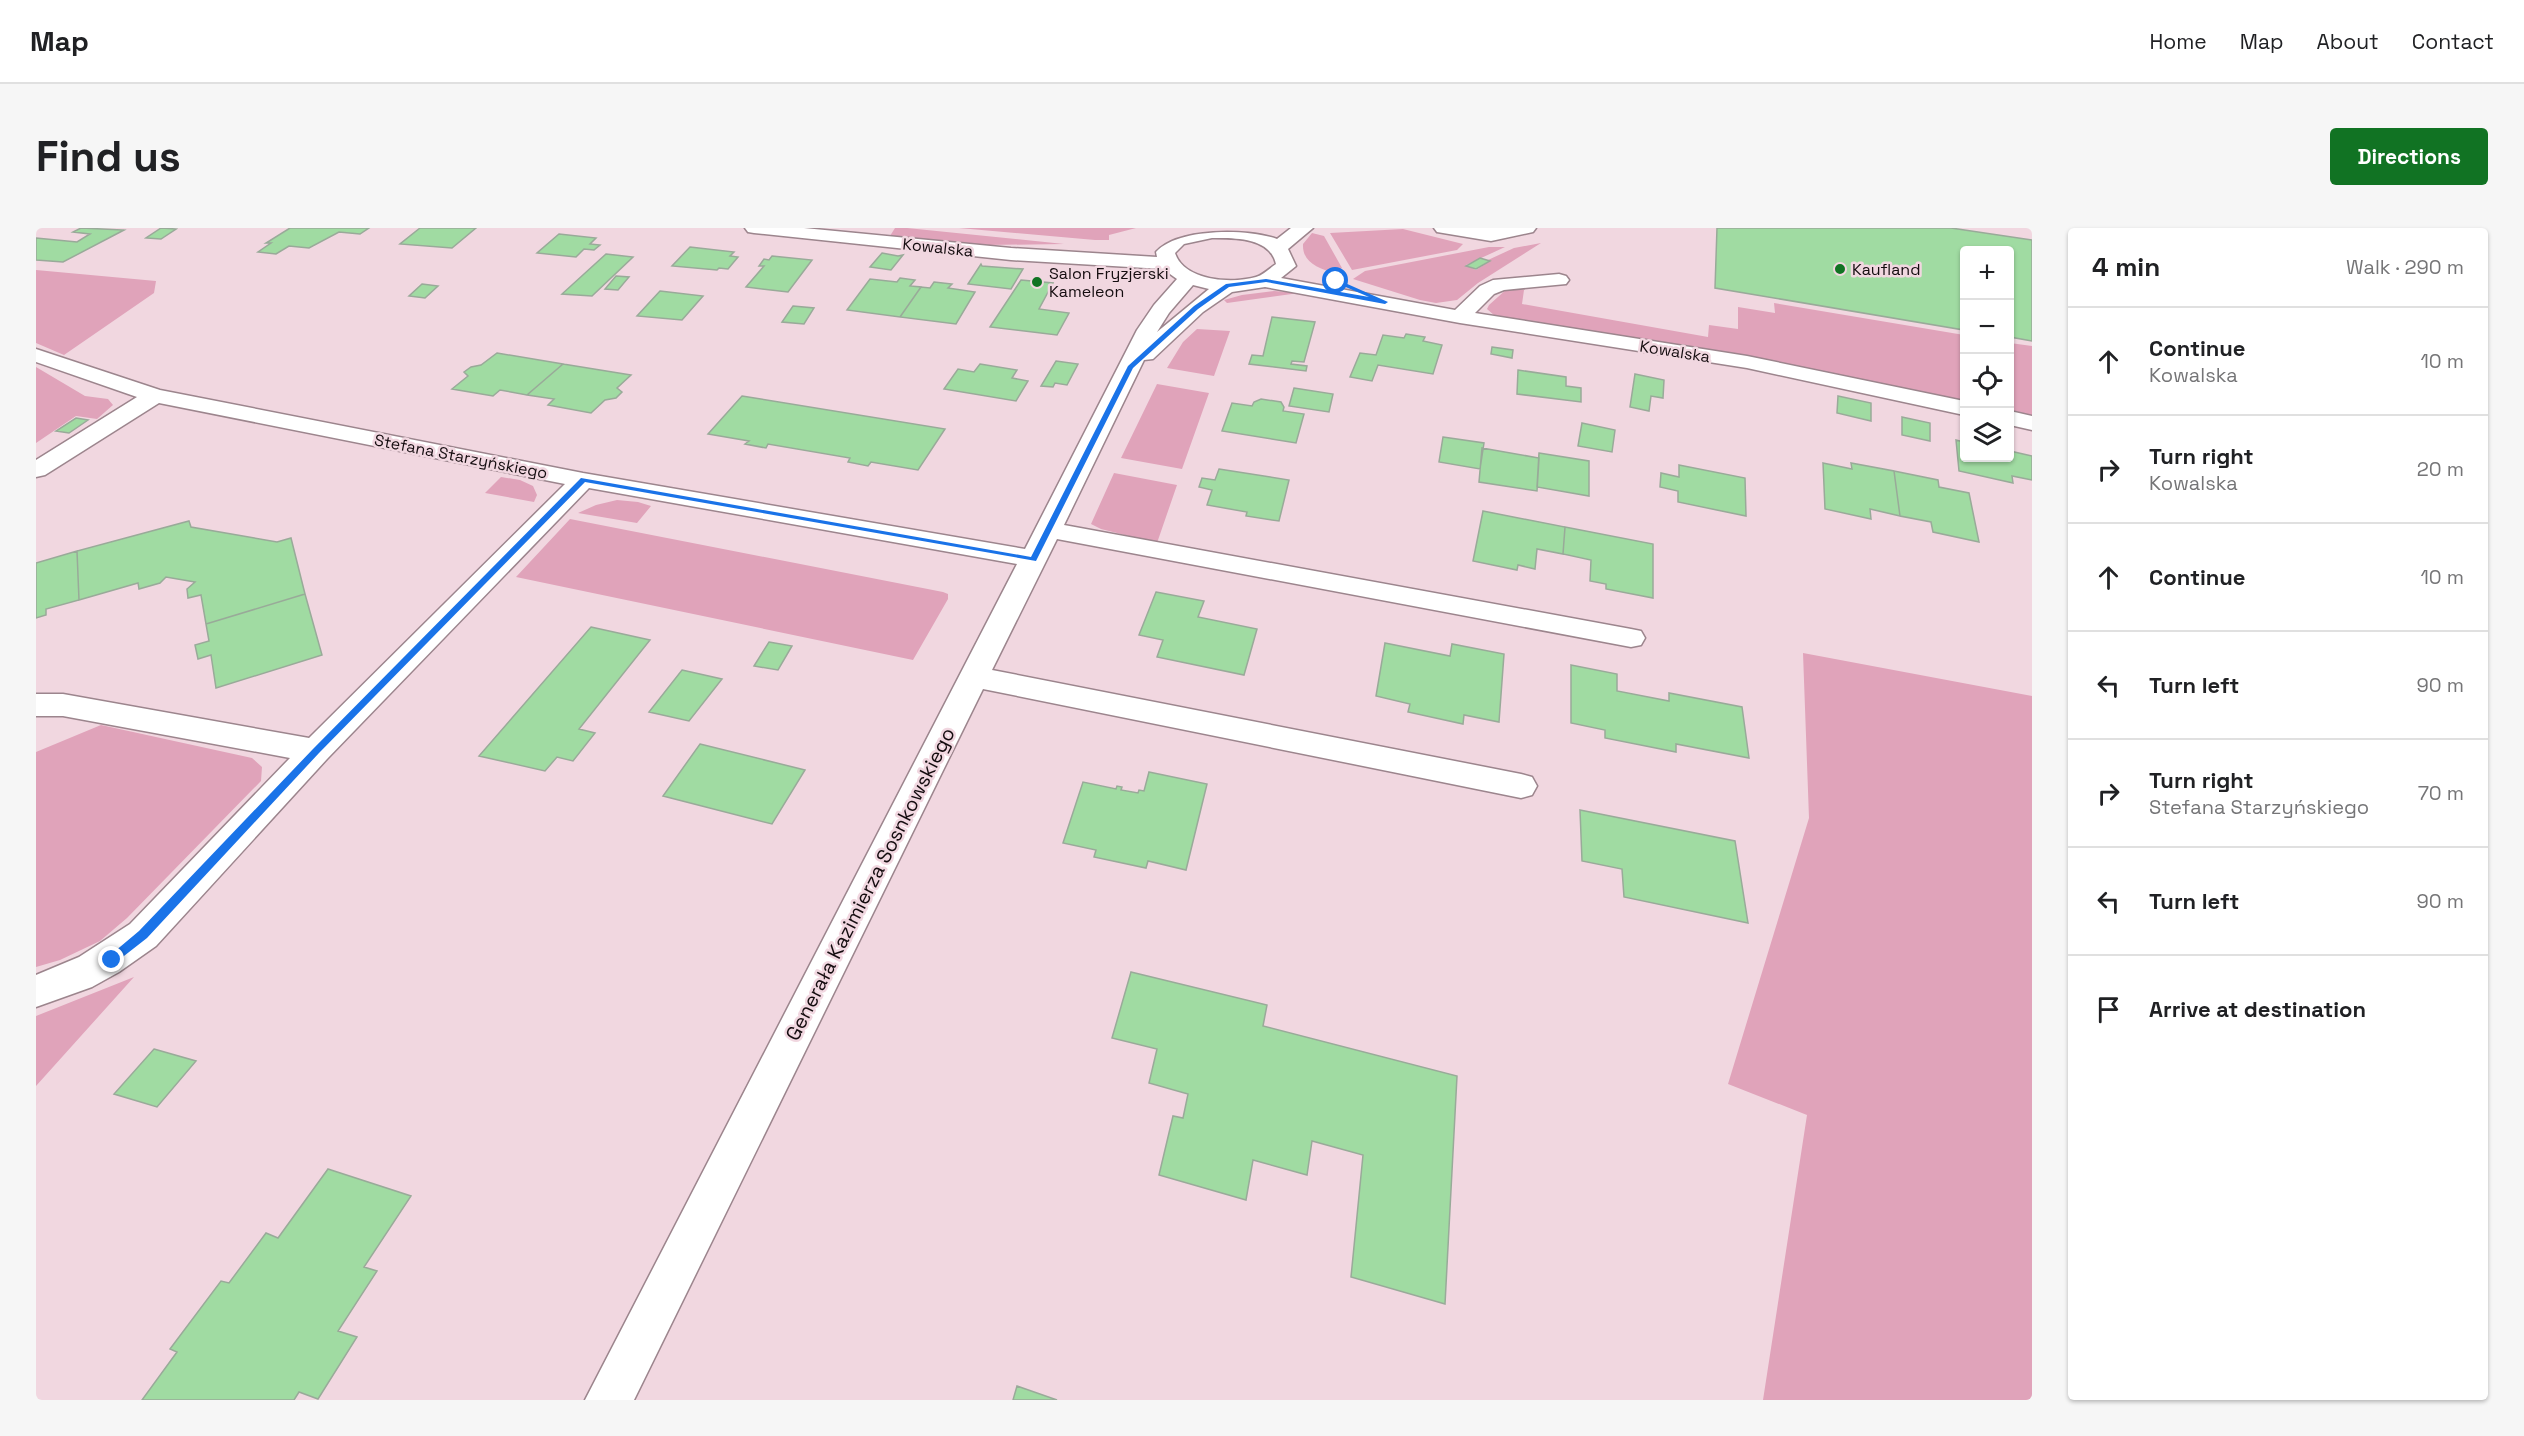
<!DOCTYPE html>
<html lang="en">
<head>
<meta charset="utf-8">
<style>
  body { margin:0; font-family:"Space Grotesk",sans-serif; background:#f6f6f6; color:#202124 }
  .controls { position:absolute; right:18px; top:18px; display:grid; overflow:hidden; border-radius:6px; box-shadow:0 2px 4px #0004 }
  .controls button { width:54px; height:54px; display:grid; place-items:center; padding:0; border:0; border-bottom:2px solid #e0e0e0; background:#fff; color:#202124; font:30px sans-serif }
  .stop { position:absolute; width:18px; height:18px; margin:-14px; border:4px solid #1a73e8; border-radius:50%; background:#fff }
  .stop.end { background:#1a73e8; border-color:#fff; box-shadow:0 2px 6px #0008 }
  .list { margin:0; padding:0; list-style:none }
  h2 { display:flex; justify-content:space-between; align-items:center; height:78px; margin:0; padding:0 24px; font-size:26px }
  h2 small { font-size:20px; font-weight:400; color:#757577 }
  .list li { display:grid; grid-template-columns:39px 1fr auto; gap:18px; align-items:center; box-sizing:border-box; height:108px; padding:0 24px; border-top:2px solid #e0e0e0 }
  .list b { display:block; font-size:22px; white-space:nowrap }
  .list p { margin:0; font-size:20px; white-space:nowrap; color:#757577 }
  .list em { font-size:20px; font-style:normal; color:#757577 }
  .icon { flex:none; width:33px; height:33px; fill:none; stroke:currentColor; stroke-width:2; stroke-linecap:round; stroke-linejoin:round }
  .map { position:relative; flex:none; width:1996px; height:1172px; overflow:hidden; border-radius:6px }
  header { display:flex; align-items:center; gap:36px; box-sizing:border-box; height:84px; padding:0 30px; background:#fff; border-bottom:2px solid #e0e0e0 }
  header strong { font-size:28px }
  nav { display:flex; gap:33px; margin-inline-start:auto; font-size:21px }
  .intro { display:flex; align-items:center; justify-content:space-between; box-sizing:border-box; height:144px; padding:0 36px }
  h1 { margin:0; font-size:42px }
  .button { padding:15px 27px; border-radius:6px; background:#117323; color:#fff; font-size:21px; font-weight:700 }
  main { display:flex; gap:36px; padding:0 36px }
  aside { flex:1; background:#fff; border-radius:6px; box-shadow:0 2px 4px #0004 }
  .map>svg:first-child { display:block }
  .green { fill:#e0a3ba }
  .building { fill:#a0dba2; stroke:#9a9; stroke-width:1.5 }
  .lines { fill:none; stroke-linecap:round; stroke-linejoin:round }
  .minor-casing { stroke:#9c858d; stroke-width:3 }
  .minor { fill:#fff; fill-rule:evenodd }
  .route { fill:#1a73e8 }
  .poi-dot { fill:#117323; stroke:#f1d7e0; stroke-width:2 }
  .labels { text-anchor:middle; stroke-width:5; stroke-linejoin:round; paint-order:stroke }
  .far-street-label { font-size:16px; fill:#140c0f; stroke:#f1d7e0 }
  .far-poi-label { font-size:16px; fill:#140c0f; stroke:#f1d7e0; text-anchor:start }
  .street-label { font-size:20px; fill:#140c0f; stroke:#f1d7e0 }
</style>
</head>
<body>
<header>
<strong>Map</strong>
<nav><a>Home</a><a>Map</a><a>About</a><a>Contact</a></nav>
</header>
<div class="intro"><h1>Find us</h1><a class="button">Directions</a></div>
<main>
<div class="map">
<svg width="1996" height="1172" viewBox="0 0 1996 1172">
  <rect width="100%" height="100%" fill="#f1d7e0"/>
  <path class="green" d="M859 0H871L1028 16 952 17 854 8Z
    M923 0H1100L1073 7V12H1059Z
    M1367 1 1427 16 1421 22 1316 42 1294 5Z
    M1276 5 1288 8 1306 40 1298 45C1283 40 1266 35 1267 16Z
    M1505 15 1442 55 1421 72 1400 75 1384 72 1317 51 1329 43 1453 19H1469L1430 37 1440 42 1454 33 1452 32 1478 20Z
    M0 42 120 53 118 65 28 127 0 115Z
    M1472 60 1488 62 1486 76 1672 109 1673 97 1702 101V79L1739 85 1738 75 1928 107V173L1714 129 1459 88 1451 81 1453 77Z
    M1238 63 1263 65 1191 75 1188 72 1206 67Z
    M1161 101 1194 103 1178 148 1131 140 1147 114Z
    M1974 115 1996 118V189L1974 183Z
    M0 139 49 168 72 171 77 177 61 191 40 188 0 215Z
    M1121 156 1173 165 1146 241 1085 230Z
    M1078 245 1141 257 1121 315 1065 301 1055 296Z
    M465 249 484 252 497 258 501 267 498 274 449 265Z
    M581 272 602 274 615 278 601 295 542 285 560 277Z
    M534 291 907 364 912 366V371L877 432 480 349Z
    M1767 425 1996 468V1172H1727L1771 887 1692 856 1773 590Z
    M65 497 216 530 226 539 225 553 91 690 64 713 24 732 0 739V524Z
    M98 749 0 858V788Z"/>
  <path class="building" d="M45 0 88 2 27 34 0 32V10L41 14 54 6 37 4Z
    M125 0 140 1 125 11 110 10Z
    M254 0H333L324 6 303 4 273 20 253 18 240 26 222 24 235 15H230Z
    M384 0H440L416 20 364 16Z
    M1681 0H1915L1996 12V113L1974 109V22H1928V102L1679 60Z
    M523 6 560 10 554 16 564 17 558 22 548 21 540 29 501 25Z
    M654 19 698 24 694 28 702 29 692 41 683 40 681 42 636 38Z
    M846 25 862 28 867 27 855 42 834 39Z
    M570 26 597 29 556 68 526 66Z
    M736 28 776 32 752 64 710 59 728 38H723L728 31 733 32Z
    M1444 30 1454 33 1440 41 1430 38Z
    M945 36 946 38 987 41 975 61 932 56Z
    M580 48 593 49 582 62 569 61Z
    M864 50 879 52 874 58 885 59 864 89 811 82 834 51 861 54Z
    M985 52 1017 55 1003 81 1033 85 1021 107 954 99Z
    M898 54 916 56 912 60 939 64 920 96 864 89 885 59 894 60Z
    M386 56 402 58 389 70 373 68Z
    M624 63 667 68 646 92 601 88Z
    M757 78 778 80 768 96 746 94Z
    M1236 89 1279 94 1268 134 1256 133 1255 136 1271 138 1270 143 1213 136 1216 127 1227 128Z
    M1370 106 1389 109 1387 113 1406 117 1397 146 1342 137 1336 153 1314 149 1324 125 1340 127 1347 107 1368 110Z
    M1456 119 1477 122 1476 130 1455 126Z
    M461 125 527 136 491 167 464 162 457 168 416 161 432 148 428 144 435 139 445 137Z
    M1020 133 1042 136 1031 157 1019 155 1017 159 1005 158Z
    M527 136 595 147 581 160 586 164 580 170 569 172 555 185 512 177 518 171 491 167Z
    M944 136 981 142 976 150 992 153 980 173 908 161 922 141 938 144Z
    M1482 142 1530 149V158L1545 160V174L1481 166Z
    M1599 146 1628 152 1627 170 1615 168 1613 183 1594 179Z
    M1258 160 1297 166 1293 184 1253 178Z
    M706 168 909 201 882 242 835 234 832 238 812 234 814 230 732 216 730 220 709 216 713 213 672 206Z
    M1802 168 1835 175V193L1801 185Z
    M1225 171 1245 174 1248 179 1247 183 1268 186 1260 215 1186 203 1196 175 1216 178 1218 174Z
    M1866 189 1894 195V213L1866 207Z
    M40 190 52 192 33 205 20 203Z
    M1546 195 1579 202 1576 224 1542 218Z
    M1407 209 1448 215 1444 241 1403 234Z
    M1920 212 1928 214V230H1974V223L1996 228V252L1976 248 1977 255 1923 243Z
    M1446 220 1503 230 1501 263 1443 254Z
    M1503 225 1553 233V268L1501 259Z
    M1787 235 1816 241 1815 235 1858 243 1864 288 1834 281 1835 291 1789 281Z
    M1643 237 1709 250 1710 288 1642 274V263L1624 259 1625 245 1643 249Z
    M1183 241 1253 252 1243 293 1210 288 1211 284 1171 277 1176 262 1163 259 1166 250 1179 252Z
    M1858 243 1902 252 1903 259 1933 265 1943 314 1897 304 1895 294 1864 288Z
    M1447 283 1529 299 1527 326 1501 321 1499 341 1482 337 1481 342 1437 333Z
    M153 293 155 299 241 314 255 310 269 366 170 396 165 367 152 370 151 361 159 354 130 349 124 355 103 361 102 355 43 372 41 323Z
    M1529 299 1617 316V370L1570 361V356L1554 353 1555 332 1527 326Z
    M41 323 43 372 10 381V387L0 390V335Z
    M1120 364 1168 373 1162 389 1221 401 1208 447 1121 429 1127 412 1103 407Z
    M269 366 286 427 180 460 175 427 162 431 159 417 173 413 170 396Z
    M555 399 614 412 543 501 559 505 537 533 521 529 509 543 443 528Z
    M733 414 756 418 742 442 718 438Z
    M1349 415 1414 428 1416 416 1468 426 1463 494 1428 487 1427 496 1372 484 1374 476 1340 468Z
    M1535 437 1581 446V463L1633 473V465L1706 479 1713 530 1640 516V524L1569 510V502L1535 495Z
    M646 442 686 451 653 493 613 484Z
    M664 516 769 542 736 596 627 568Z
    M1113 544 1171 556 1150 642 1112 633 1110 640 1058 629 1060 622 1027 615 1047 554 1080 561 1081 558 1086 559 1085 562 1102 565 1103 562 1108 563Z
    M1544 582 1699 613 1712 695 1588 669 1586 641 1546 633Z
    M1095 744 1231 777 1227 798 1421 848 1409 1076 1315 1049 1327 927 1276 913 1271 947 1217 932 1210 972 1123 947 1137 888 1147 890 1152 866 1113 855 1121 821 1076 810Z
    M118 821 160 833 121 879 78 866Z
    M292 941 375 968 328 1039 341 1043 302 1103 321 1109 282 1171 263 1164 258 1172H106L141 1124 134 1121 185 1053 193 1055 230 1005 242 1010Z
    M981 1158 1021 1172H977Z"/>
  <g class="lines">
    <defs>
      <path id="minor" d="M709 0H768L975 20 1121 29 1120 24C1141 0 1211 0 1241 11L1255 0H1277L1252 21 1260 38 1245 50 1419 82 1444 58 1457 52 1523 46 1530 48 1533 52 1530 56 1468 62 1458 66 1439 85 1711 128 1928 173V187L1711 140 1424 95 1229 59 1196 64 1167 84 1117 131 1108 132 1028 297 1595 401 1605 403 1609 410 1605 417 1595 419 1021 311 956 442 1485 546 1496 549 1501 558 1496 567 1485 570 947 461 598 1172H549L981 336 553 260 291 531 120 718 83 744 56 759 0 779V747L43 729 94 696 254 530 27 488H0V466H27L273 510 529 256 123 175 9 247 0 249V232L101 169 0 134V121L124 162 547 245 989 321 1101 102 1118 77 1141 51 1127 41 975 32 718 5 712 4ZM1176 10C1198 10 1234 9 1240 36 1234 40 1227 47 1220 49 1196 56 1148 53 1139 25L1148 16ZM1157 57 1173 61 1121 104 1133 85Z
        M1398 0H1500L1497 4 1455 13 1401 4Z
        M1974 183 1996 188V202L1974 197Z"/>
    </defs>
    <use href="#minor" class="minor-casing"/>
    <use href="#minor" class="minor"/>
  </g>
  <path class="route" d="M1230 51 1333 69 1298 54 1300 51 1352 74 1349 76 1230 54 1193 59 1162 81 1097 140 1000 333 549 254 283 525 111 710 79 735H72V729L103 703 277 521 545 250 995 329 1092 138 1158 78 1190 56Z"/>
  <g class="poi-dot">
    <circle cx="1804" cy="41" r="6"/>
    <circle cx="1001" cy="54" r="6"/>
  </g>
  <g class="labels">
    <g class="far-street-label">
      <text transform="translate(902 19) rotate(6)" y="6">Kowalska</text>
      <text transform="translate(1639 123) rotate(9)" y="6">Kowalska</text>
      <text transform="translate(425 228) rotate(11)" y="6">Stefana Starzyńskiego</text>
    </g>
    <g class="far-poi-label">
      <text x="1816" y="47">Kaufland</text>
      <text x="1013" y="51">Salon Fryzjerski<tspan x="1013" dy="18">Kameleon</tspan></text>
    </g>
    <g class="street-label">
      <text transform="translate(834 656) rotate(-63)" y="7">Generała Kazimierza Sosnkowskiego</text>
    </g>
  </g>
</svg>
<div class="controls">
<button>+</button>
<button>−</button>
<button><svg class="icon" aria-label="locate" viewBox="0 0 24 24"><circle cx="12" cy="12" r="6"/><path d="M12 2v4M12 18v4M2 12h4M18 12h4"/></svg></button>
<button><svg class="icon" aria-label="layers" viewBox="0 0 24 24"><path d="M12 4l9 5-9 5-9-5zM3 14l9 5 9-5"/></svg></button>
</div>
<div class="stop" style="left:1300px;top:53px"></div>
<div class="stop end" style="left:76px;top:732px"></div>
</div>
<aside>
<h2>4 min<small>Walk · 290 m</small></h2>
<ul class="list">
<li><svg class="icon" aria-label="ahead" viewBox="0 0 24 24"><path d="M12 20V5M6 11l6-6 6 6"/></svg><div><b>Continue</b><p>Kowalska</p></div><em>10 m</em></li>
<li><svg class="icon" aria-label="right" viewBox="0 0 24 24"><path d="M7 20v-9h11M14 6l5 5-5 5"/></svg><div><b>Turn right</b><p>Kowalska</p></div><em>20 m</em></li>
<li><svg class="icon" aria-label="ahead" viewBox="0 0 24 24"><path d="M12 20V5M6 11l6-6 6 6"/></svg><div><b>Continue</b></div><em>10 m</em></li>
<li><svg class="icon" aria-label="left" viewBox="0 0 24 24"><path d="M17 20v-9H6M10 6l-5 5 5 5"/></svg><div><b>Turn left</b></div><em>90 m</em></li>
<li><svg class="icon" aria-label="right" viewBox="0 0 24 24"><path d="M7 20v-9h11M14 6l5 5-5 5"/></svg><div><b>Turn right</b><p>Stefana Starzyńskiego</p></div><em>70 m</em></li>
<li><svg class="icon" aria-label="left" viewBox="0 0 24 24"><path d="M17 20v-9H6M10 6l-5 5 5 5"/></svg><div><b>Turn left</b></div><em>90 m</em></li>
<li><svg class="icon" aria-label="arrive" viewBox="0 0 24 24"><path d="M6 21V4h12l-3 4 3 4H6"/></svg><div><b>Arrive at destination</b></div></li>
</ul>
</aside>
</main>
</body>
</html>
